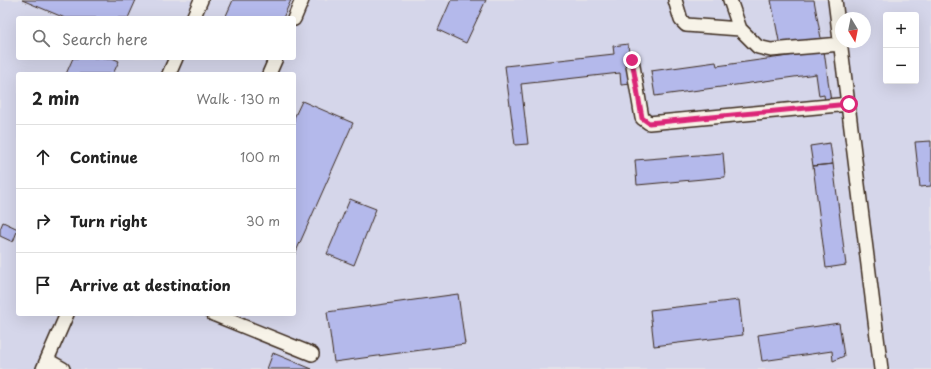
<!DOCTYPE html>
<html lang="en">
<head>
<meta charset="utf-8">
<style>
  body { margin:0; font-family:"Playpen Sans",sans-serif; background:#f2f2f2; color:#222 }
  .controls { position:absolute; right:12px; top:12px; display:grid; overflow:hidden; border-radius:4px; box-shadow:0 4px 16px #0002 }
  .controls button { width:36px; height:36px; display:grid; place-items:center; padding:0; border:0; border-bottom:1px solid #e0e0e0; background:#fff; color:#222; font:20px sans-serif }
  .compass { position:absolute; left:835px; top:12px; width:36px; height:36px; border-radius:50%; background:#fff; box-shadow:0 4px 16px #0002; rotate:170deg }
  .stop { position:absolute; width:12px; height:12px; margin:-9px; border:3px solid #db2777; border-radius:50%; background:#fff }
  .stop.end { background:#db2777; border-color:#fff; box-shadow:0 1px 4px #0008 }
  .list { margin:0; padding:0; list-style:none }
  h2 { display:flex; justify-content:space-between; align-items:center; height:52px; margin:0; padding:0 16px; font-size:17px }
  h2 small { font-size:13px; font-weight:400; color:#767676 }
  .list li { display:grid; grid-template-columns:26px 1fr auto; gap:12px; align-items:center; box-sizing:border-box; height:64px; padding:0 16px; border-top:1px solid #e0e0e0 }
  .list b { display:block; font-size:15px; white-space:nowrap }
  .list em { font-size:13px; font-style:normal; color:#767676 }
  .icon { flex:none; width:22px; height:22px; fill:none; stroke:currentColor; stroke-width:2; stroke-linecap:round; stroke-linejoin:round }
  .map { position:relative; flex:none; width:931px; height:369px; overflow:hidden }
  .search { position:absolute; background:#fff; box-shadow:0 4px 16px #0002; left:16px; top:16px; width:280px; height:44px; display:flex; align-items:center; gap:10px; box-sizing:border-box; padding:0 14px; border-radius:4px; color:#767676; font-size:15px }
  .panel { position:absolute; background:#fff; box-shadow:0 4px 16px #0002; left:16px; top:72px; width:280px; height:244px; border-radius:4px }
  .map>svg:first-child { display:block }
  .built { fill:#d5d6ea; fill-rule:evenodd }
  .building { fill:#b4b9eb; stroke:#3b2a1e }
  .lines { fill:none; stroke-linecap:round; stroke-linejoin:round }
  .minor-casing { stroke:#3b2a1e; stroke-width:16 }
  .minor { stroke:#f7f3e8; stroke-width:13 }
  .route { stroke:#db2777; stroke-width:5 }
</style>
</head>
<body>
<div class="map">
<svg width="931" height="369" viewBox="0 0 931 369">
  <rect width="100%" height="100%" fill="#e3e2e9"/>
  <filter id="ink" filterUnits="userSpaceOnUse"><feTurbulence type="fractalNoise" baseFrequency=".025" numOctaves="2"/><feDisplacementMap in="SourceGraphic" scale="8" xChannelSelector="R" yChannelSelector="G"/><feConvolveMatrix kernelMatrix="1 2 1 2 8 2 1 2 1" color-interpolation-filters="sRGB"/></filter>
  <g filter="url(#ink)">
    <path class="built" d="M0 0H931V369H0ZM886 15H916V81H886ZM18 18H294V58H18ZM841 18H865V42H841ZM18 74H294V314H18Z"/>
    <path class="building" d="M22 0H136L128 18H65Z
      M233 0H291L283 18H225Z
      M451 0H486L466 43 438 30Z
      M771 0H814L821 38 780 46Z
      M628 44 632 84 621 85 620 73 521 84 528 144 515 145 505 66 614 54 613 46Z
      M824 51 831 102H825L824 95 819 96 816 74 655 96 651 71 716 62 717 66Z
      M73 58H112L119 61 113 74H66Z
      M302 101 353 123 294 256V118Z
      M931 141V186L920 187 915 142Z
      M830 143 833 164 813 166 810 146Z
      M723 153 725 177 637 185 635 160Z
      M833 164 846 265 826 268 813 166Z
      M350 199 376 209 354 265 327 254Z
      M3 222 18 229 13 242 0 236V229Z
      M458 294 465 344 334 362 327 312Z
      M739 300 743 335 654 346 650 310Z
      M839 323 844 356 833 361 832 351 762 361 758 335Z
      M273 353 312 369H267Z"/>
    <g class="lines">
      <defs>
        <path id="minor" d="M675 0 681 20 686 25 740 29
          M730 0 740 29 758 47 771 50 841 44
          M835 0 881 369
          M193 18 201 0
          M294 19 302 0
          M632 60 642 118 649 123 849 104
          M169 74 176 58
          M269 74 276 58
          M213 314 312 354
          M47 360 63 369
          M43 369 67 314"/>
      </defs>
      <use href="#minor" class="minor-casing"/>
      <use href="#minor" class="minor"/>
    </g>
  </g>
  <g class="lines" filter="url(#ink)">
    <path class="route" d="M632 60 642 118 649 123 849 104"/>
  </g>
</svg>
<div class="controls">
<button>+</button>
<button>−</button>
</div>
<svg class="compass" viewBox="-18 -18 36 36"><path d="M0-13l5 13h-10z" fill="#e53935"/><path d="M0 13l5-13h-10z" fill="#767676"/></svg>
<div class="stop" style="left:849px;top:104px"></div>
<div class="stop end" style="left:632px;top:60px"></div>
<div class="search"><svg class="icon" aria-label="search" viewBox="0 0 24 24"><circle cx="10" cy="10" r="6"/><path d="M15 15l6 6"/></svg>Search here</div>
<section class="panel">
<h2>2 min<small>Walk · 130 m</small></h2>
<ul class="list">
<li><svg class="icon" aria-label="ahead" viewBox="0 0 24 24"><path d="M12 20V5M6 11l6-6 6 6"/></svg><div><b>Continue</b></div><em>100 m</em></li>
<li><svg class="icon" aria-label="right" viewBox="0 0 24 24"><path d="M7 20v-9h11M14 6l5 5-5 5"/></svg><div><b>Turn right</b></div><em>30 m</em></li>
<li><svg class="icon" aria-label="arrive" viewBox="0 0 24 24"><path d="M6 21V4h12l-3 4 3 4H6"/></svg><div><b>Arrive at destination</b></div></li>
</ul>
</section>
</div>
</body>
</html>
